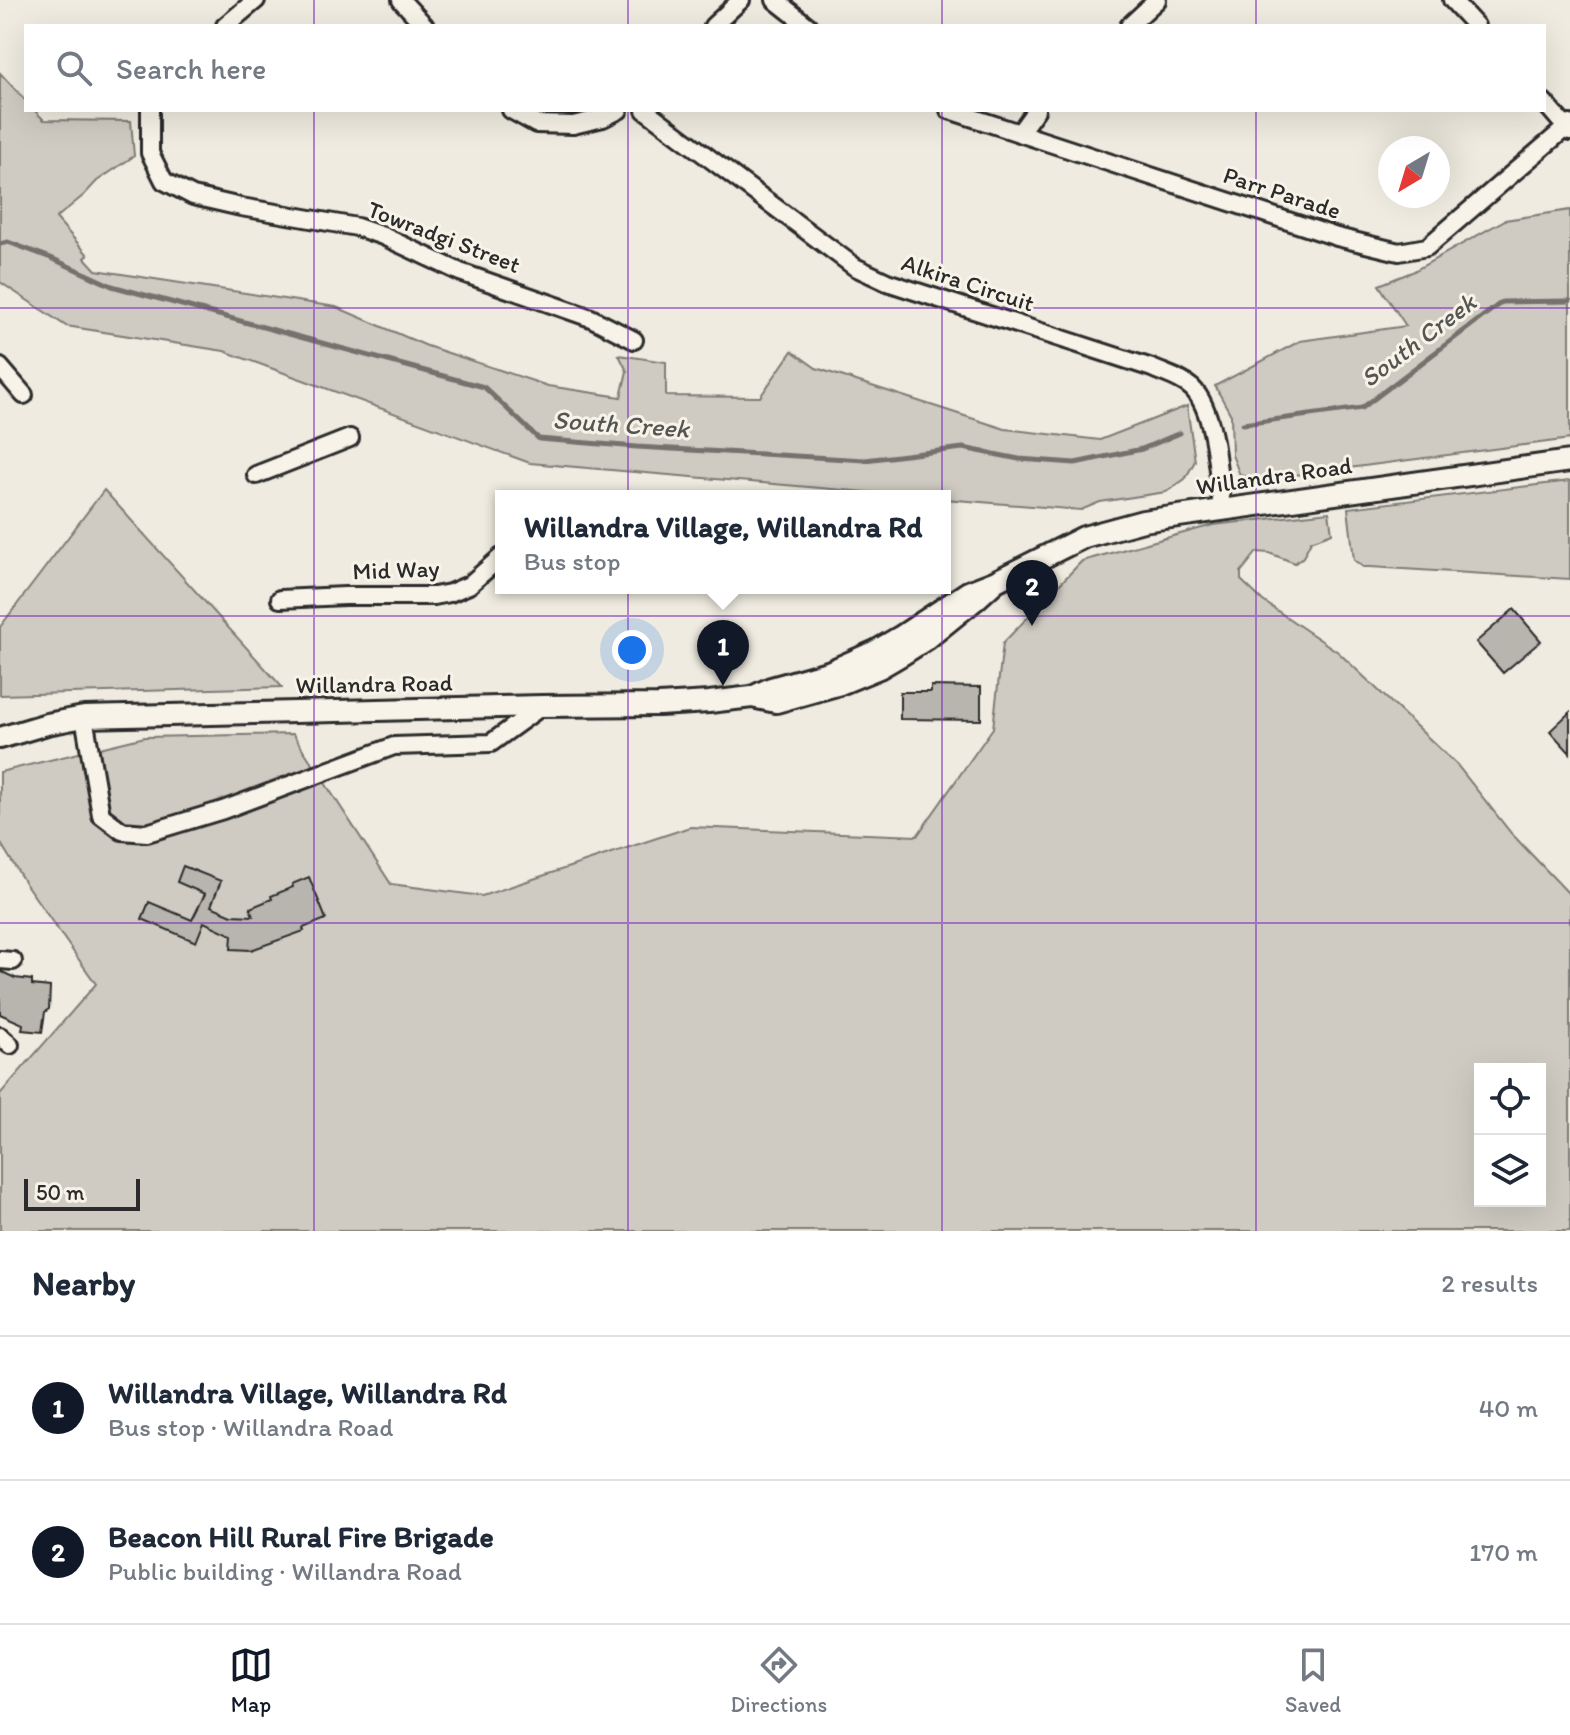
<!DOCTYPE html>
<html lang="en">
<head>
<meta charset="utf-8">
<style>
  body { margin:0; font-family:Itim,sans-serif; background:#f6f6f7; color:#1f2937 }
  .controls { position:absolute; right:24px; bottom:24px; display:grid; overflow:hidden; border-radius:0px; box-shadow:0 8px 32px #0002 }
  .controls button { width:72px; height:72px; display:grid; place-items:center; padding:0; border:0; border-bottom:2px solid #e0e1e3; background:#fff; color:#1f2937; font:40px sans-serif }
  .compass { position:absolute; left:1378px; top:136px; width:72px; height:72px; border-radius:50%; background:#fff; box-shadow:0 8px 32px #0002; rotate:218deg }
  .scale { position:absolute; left:24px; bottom:20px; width:116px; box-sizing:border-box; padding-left:8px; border:4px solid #2b2b2b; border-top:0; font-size:22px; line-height:28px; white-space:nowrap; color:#2b2b2b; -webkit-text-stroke:6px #f7f3e8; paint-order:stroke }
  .you { position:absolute; left:632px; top:650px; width:28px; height:28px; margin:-20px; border:6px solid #fff; border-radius:50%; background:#1a73e8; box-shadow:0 0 0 12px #1a73e833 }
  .badge { display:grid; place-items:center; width:52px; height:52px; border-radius:50%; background:#111827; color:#fff; font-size:26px; font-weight:700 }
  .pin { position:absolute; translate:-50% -66px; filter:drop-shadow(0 2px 4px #0008) }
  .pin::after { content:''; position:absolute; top:42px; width:28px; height:24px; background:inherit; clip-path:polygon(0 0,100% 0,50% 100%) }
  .popup { position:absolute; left:495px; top:490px; width:456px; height:104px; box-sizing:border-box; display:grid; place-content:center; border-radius:0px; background:#fff; filter:drop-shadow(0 2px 6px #0005); font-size:26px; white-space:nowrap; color:#747a83 }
  .popup b { font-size:30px; color:#1f2937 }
  .popup::after { content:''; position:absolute; left:50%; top:100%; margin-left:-16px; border:16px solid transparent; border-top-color:#fff }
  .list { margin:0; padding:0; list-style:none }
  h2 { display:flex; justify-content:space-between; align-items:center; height:104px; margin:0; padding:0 32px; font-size:34px }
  h2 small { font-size:26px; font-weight:400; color:#747a83 }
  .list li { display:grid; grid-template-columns:52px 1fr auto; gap:24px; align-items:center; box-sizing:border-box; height:144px; padding:0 32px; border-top:2px solid #e0e1e3 }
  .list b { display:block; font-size:30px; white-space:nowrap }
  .list p { margin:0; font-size:26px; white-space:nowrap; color:#747a83 }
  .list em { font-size:26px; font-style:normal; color:#747a83 }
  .icon { flex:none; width:44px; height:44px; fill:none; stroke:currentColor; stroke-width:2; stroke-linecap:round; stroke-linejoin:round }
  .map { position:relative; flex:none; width:1570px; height:1231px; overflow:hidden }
  .search { position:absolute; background:#fff; box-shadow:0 8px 32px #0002; left:24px; right:24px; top:24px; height:88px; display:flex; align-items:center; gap:20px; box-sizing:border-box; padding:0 28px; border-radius:0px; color:#747a83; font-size:30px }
  .sheet { height:392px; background:#fff }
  nav { display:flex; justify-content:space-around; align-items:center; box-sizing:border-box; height:112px; border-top:2px solid #e0e1e3; background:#fff; font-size:22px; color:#747a83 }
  nav a { display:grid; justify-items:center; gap:4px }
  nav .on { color:#111827 }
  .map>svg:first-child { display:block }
  .green { fill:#cfcbc2; stroke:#7d7b76; stroke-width:2; fill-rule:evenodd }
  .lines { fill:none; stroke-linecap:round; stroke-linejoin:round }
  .stream { stroke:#74726e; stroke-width:5 }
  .building { fill:#b8b5ae; stroke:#2b2b2b; stroke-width:2 }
  .minor-casing { stroke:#2b2b2b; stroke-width:22 }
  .major-casing { stroke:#2b2b2b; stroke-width:26 }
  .minor { stroke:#f7f3e8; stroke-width:16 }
  .major { stroke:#f7f3e8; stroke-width:20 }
  .grid { fill:none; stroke:#7b2cbf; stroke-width:2; stroke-opacity:0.55 }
  .labels { text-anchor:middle; stroke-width:6; stroke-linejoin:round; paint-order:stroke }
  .street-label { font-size:24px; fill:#2b2b2b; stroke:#f7f3e8 }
  .water-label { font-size:26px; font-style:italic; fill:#555552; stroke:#f7f3e8 }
</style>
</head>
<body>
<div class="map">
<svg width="1570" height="1231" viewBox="0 0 1570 1231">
  <rect width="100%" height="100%" fill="#efebe0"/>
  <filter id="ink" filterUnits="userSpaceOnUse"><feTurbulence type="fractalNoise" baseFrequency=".0125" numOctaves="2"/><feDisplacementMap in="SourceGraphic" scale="16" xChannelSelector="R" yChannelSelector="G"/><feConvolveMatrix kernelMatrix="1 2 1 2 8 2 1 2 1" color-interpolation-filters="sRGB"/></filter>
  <g filter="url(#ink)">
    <path class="green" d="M0 73 26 101V110H34L44 120 131 121 134 156 97 181 84 195 56 218 88 255 85 258 96 270 336 307 427 346 548 386 621 397 627 371 619 355 666 362V396L760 397 792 351 816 368 1005 429 1100 440 1187 406 1195 461 1185 479 1166 492 1100 502 1081 510 945 499V496H913L530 463 224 351 66 326 0 282Z
      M1570 210V439L1258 480 1240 475 1232 455 1231 415 1215 386 1300 341 1406 326 1379 285 1412 272 1505 220Z
      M1570 481V579L1370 567H1363L1354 560 1348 508Z
      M104 490 282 687 0 695V627Z
      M1329 512 1332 533 1311 541 1303 557 1295 563 1269 553 1257 552 1241 572V580L1263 601 1338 652 1457 765 1511 833 1570 895V1231H0V1094L96 984 25 883 0 842V772L145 737 293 734 391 884 482 896 690 827 917 836 993 728 1003 643 1082 561 1213 525ZM1480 1069H1540V1201H1480Z"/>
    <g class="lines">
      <path class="stream" d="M0 244 8 242 51 258 112 286 484 387 539 439 637 447 865 460 963 448 1019 459 1075 463 1142 449 1180 433
        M1243 424 1362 408 1502 302 1570 301"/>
    </g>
    <path class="building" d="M1514 609 1541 641 1503 673 1476 642Z
      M931 686 981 687V720L900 719V692H931Z
      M1570 712V753L1550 731Z
      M183 866 221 881 211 906 232 915 253 916 250 908 272 899 271 896 293 887 292 884 309 877 326 919 303 928 304 931 251 950 231 949 232 935 204 922 196 942 142 919 149 902 192 920 205 894 177 882Z
      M0 971 15 978 32 980V985L50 987 49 1009 45 1012 42 1032 22 1030 23 1024 0 1014Z"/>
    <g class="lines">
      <defs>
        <path id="minor" d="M401 0 425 26
          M775 0 808 26
          M1452 0 1476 26
          M225 26 256 0
          M713 26 741 0
          M1129 26 1157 0
          M1544 102 1570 132
          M150 110V153L164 181 193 196 241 207 357 227 383 236 460 272 591 318 634 340
          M511 110 536 124 573 125 603 118 619 110
          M645 110 855 267 887 282 1152 368C1165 374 1181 378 1192 388 1216 411 1218 476 1222 509
          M949 110 1337 237 1399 252 1427 247 1570 124
          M1020 132 1036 110
          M0 367 24 395
          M256 475 350 438
          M280 599 345 596H434L450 593 469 585 501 557
          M84 717 101 815 122 831 147 833 223 810 394 746 491 743 542 706
          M0 960 13 961
          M0 1036 10 1045"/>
        <path id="major" d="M752 697 771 688 831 671 876 651 900 637 968 592 996 581 1084 537 1143 521 1570 461
          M0 738 47 724 84 717 542 706 659 705 709 702 752 697 776 702 840 684 879 668 903 654 928 638 975 600 996 581"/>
      </defs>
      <use href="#minor" class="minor-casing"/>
      <use href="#major" class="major-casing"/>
      <use href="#minor" class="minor"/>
      <use href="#major" class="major"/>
    </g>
  </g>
  <path class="grid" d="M314 0V26M628 0V26M942 0V26M1256 0V26M314 110V1231M628 110V1231M942 110V1231M1256 110V1231M0 308H1570M0 616H1570M0 923H1570"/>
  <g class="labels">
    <g class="street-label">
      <text transform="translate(1282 193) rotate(18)" y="8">Parr Parade</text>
      <text transform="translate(444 237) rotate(21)" y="8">Towradgi Street</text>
      <text transform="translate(968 283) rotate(18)" y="8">Alkira Circuit</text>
      <text transform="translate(1274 476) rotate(-8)" y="8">Willandra Road</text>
      <text transform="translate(396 570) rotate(-2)" y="8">Mid Way</text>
      <text transform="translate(374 684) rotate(-1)" y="8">Willandra Road</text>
    </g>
    <g class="water-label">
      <text transform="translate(1418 340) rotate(-37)" y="9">South Creek</text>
      <text transform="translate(621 424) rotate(4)" y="9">South Creek</text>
    </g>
  </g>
</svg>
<div class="controls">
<button><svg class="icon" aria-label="locate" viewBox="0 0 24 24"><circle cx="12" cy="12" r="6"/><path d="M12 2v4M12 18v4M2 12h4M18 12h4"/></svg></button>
<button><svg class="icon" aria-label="layers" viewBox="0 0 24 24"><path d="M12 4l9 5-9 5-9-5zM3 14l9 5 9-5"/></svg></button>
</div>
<svg class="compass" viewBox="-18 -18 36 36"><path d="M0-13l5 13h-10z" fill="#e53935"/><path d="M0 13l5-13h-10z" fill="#747a83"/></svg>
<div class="scale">50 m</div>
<div class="you"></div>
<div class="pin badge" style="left:723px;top:686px">1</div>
<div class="popup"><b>Willandra Village, Willandra Rd</b>Bus stop</div>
<div class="pin badge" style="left:1032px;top:626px">2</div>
<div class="search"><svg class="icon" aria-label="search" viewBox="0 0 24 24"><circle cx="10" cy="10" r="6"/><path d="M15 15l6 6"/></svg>Search here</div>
</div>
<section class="sheet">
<h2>Nearby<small>2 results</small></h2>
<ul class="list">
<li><span class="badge">1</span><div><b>Willandra Village, Willandra Rd</b><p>Bus stop · Willandra Road</p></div><em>40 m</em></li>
<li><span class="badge">2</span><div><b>Beacon Hill Rural Fire Brigade</b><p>Public building · Willandra Road</p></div><em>170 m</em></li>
</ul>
</section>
<nav>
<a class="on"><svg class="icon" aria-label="map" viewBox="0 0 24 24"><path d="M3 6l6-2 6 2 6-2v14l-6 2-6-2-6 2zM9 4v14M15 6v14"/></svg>Map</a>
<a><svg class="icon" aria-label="directions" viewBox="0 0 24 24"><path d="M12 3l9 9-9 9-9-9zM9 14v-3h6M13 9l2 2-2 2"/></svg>Directions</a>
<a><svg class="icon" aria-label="saved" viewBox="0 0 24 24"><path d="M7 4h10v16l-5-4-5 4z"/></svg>Saved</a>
</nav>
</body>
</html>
